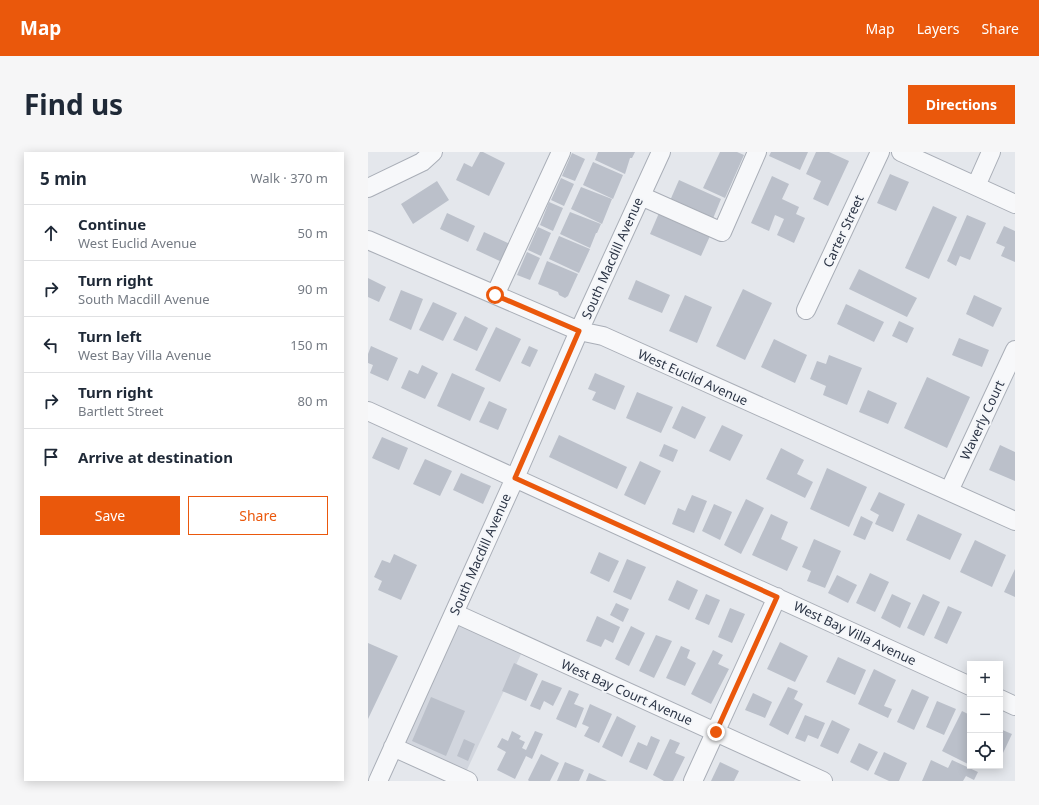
<!DOCTYPE html>
<html lang="en">
<head>
<meta charset="utf-8">
<style>
  body { margin:0; font-family:"Noto Sans",sans-serif; background:#f6f6f7; color:#1f2937 }
  .controls { position:absolute; right:12px; bottom:12px; display:grid; overflow:hidden; border-radius:0px; box-shadow:0 2px 10px #0003 }
  .controls button { width:36px; height:36px; display:grid; place-items:center; padding:0; border:0; border-bottom:1px solid #e0e1e3; background:#fff; color:#1f2937; font:20px sans-serif }
  .stop { position:absolute; width:12px; height:12px; margin:-9px; border:3px solid #ea580c; border-radius:50%; background:#fff }
  .stop.end { background:#ea580c; border-color:#fff; box-shadow:0 1px 4px #0008 }
  .list { margin:0; padding:0; list-style:none }
  h2 { display:flex; justify-content:space-between; align-items:center; height:52px; margin:0; padding:0 16px; font-size:17px }
  h2 small { font-size:13px; font-weight:400; color:#747a83 }
  .list li { display:grid; grid-template-columns:26px 1fr auto; gap:12px; align-items:center; box-sizing:border-box; height:56px; padding:0 16px; border-top:1px solid #e0e1e3 }
  .list b { display:block; font-size:15px; white-space:nowrap }
  .list p { margin:0; font-size:13px; white-space:nowrap; color:#747a83 }
  .list em { font-size:13px; font-style:normal; color:#747a83 }
  .actions { display:flex; gap:8px; padding:12px 16px }
  .actions a { flex:1; padding:9px 0; border:1px solid #ea580c; border-radius:0px; text-align:center; font-size:14px; color:#ea580c }
  .actions .main { background:#ea580c; color:#fff }
  .icon { flex:none; width:22px; height:22px; fill:none; stroke:currentColor; stroke-width:2; stroke-linecap:round; stroke-linejoin:round }
  .map { position:relative; flex:none; width:647px; height:629px; overflow:hidden; border-radius:0px }
  header { display:flex; align-items:center; gap:24px; box-sizing:border-box; height:56px; padding:0 20px; background:#ea580c; color:#fff }
  header strong { font-size:19px }
  nav { display:flex; gap:22px; margin-inline-start:auto; font-size:14px }
  .intro { display:flex; align-items:center; justify-content:space-between; box-sizing:border-box; height:96px; padding:0 24px }
  h1 { margin:0; font-size:28px }
  .button { padding:10px 18px; border-radius:0px; background:#ea580c; color:#fff; font-size:14px; font-weight:700 }
  main { display:flex; gap:24px; padding:0 24px }
  aside { flex:1; background:#fff; border-radius:0px; box-shadow:0 2px 10px #0003 }
  .map>svg:first-child { display:block }
  .built { fill:#d2d6de }
  .building { fill:#bbc0ca }
  .lines { fill:none; stroke-linecap:round; stroke-linejoin:round }
  .minor-casing { stroke:#a9aeb7; stroke-width:20 }
  .minor { stroke:#f7f8fa; stroke-width:18 }
  .route { stroke:#ea580c; stroke-width:5 }
  .labels { text-anchor:middle; stroke-width:4; stroke-linejoin:round; paint-order:stroke }
  .street-label { font-size:13px; fill:#2b3445; stroke:#f4f6f9 }
</style>
</head>
<body>
<header>
<strong>Map</strong>
<nav><a>Map</a><a>Layers</a><a>Share</a></nav>
</header>
<div class="intro"><h1>Find us</h1><a class="button">Directions</a></div>
<main>
<aside>
<h2>5 min<small>Walk · 370 m</small></h2>
<ul class="list">
<li><svg class="icon" aria-label="ahead" viewBox="0 0 24 24"><path d="M12 20V5M6 11l6-6 6 6"/></svg><div><b>Continue</b><p>West Euclid Avenue</p></div><em>50 m</em></li>
<li><svg class="icon" aria-label="right" viewBox="0 0 24 24"><path d="M7 20v-9h11M14 6l5 5-5 5"/></svg><div><b>Turn right</b><p>South Macdill Avenue</p></div><em>90 m</em></li>
<li><svg class="icon" aria-label="left" viewBox="0 0 24 24"><path d="M17 20v-9H6M10 6l-5 5 5 5"/></svg><div><b>Turn left</b><p>West Bay Villa Avenue</p></div><em>150 m</em></li>
<li><svg class="icon" aria-label="right" viewBox="0 0 24 24"><path d="M7 20v-9h11M14 6l5 5-5 5"/></svg><div><b>Turn right</b><p>Bartlett Street</p></div><em>80 m</em></li>
<li><svg class="icon" aria-label="arrive" viewBox="0 0 24 24"><path d="M6 21V4h12l-3 4 3 4H6"/></svg><div><b>Arrive at destination</b></div></li>
</ul>
<div class="actions"><a class="main">Save</a><a>Share</a></div>
</aside>
<div class="map">
<svg width="647" height="629" viewBox="0 0 647 629">
  <rect width="100%" height="100%" fill="#e4e7ec"/>
  <path class="built" d="M89 470 154 500 98 620 34 591Z"/>
  <path class="building" d="M112 0H115L137 11 121 44 88 28 96 11 104 15Z
    M230 0H267L264 6H262L257 22 227 8Z
    M352 0H369L376 3 357 46 335 36Z
    M403 0H440L432 18 401 4Z
    M448 0H461L481 9 460 54 445 47 453 29 438 22Z
    M204 1 217 7 207 29 194 24Z
    M225 10 255 23 245 47 215 33Z
    M522 22 541 30 528 59 509 51Z
    M404 24 421 32 414 47 431 55 428 62 437 66 426 91 409 83 416 67 407 63 401 79 383 71Z
    M193 26 206 32 196 54 183 48Z
    M311 28 353 47 344 69 301 51Z
    M69 29 81 48 45 72 33 52Z
    M213 35 244 47 234 72 203 57Z
    M181 50 195 56 185 79 172 73Z
    M565 54 589 65 561 127 537 116Z
    M202 60 233 72 229 81H228L222 96 192 82Z
    M79 61 107 74 100 90 72 77Z
    M291 61 342 84 333 104 282 82Z
    M599 63 618 71 602 108 592 104 588 114 579 109Z
    M636 74 647 79V110L633 104 637 95 628 91Z
    M170 75 183 81 173 104 160 98Z
    M116 80 144 93 136 111 108 98Z
    M191 84 222 97 211 121 181 107Z
    M159 100 172 106 162 128 149 123Z
    M179 109 210 122 200 144 197 146 191 143 190 140 170 132Z
    M491 117 549 146 539 165 481 137Z
    M0 126 18 135 11 150 0 145Z
    M268 128 302 143 294 161 260 147Z
    M375 137 404 151 377 208 348 194Z
    M33 138 55 147 43 178 21 168Z
    M317 143 344 155 329 191 301 179Z
    M606 143 634 156 625 175 598 162Z
    M65 150 89 161 75 189 51 178Z
    M478 152 516 170 506 190 469 172Z
    M97 164 120 176 109 199 85 188Z
    M531 169 546 176 539 191 524 184Z
    M128 175 153 187 132 230 107 218Z
    M591 186 621 198 614 215 584 203Z
    M406 187 439 203 427 231 393 215Z
    M3 194 30 206 20 229 2 221 5 213 0 211V202Z
    M161 194 170 198 162 215 153 211Z
    M461 203 494 216 479 253 455 243 458 234 442 227 449 209 458 212Z
    M54 213 70 221 57 247 33 236 41 218 50 222Z
    M84 221 117 236 102 269 69 254Z
    M227 221 257 234 247 258 224 248 228 240 220 237Z
    M559 225 602 245 579 296 536 276Z
    M500 238 529 251 520 272 491 260Z
    M269 240 305 255 293 281 258 266Z
    M121 249 139 257 130 278 111 270Z
    M314 254 338 265 327 287 304 276Z
    M354 273 375 283 362 309 341 299Z
    M191 283 259 315 249 337 181 305Z
    M14 285 40 296 31 318 4 306Z
    M296 292 310 298 305 310 291 304Z
    M632 293 647 300V329L621 318Z
    M413 296 436 308 429 322 445 330 437 346 398 327Z
    M57 307 84 319 72 344 45 332Z
    M272 309 293 319 277 353 256 343Z
    M459 316 499 335 481 375 442 357Z
    M93 321 123 334 115 352 85 338Z
    M511 340 537 352 525 380 507 372 511 363 502 358Z
    M324 343 339 349 326 381 304 372 310 356 317 359Z
    M378 347 396 356 373 402 356 393Z
    M346 352 364 360 352 388 334 379Z
    M403 362 420 370 413 387 430 395 419 419 384 403Z
    M550 362 594 382 582 408 538 388Z
    M493 364 505 370 497 388 485 383Z
    M446 387 473 399 457 436 439 429 443 419 434 415Z
    M607 388 638 403 624 435 592 420Z
    M231 400 251 409 241 430 222 421Z
    M26 402 49 413 33 448 10 438 14 429 6 425 14 408 22 411Z
    M259 407 278 415 263 448 245 440Z
    M647 417V445L636 440Z
    M502 421 521 430 507 460 488 451Z
    M469 423 489 433 480 451 460 441Z
    M309 428 330 438 321 458 300 448Z
    M338 442 352 448 341 473 327 467Z
    M524 442 543 451 532 476 513 466Z
    M555 442 572 450 556 484 539 476Z
    M248 451 261 457 255 470 242 463Z
    M580 454 594 460 579 492 566 486Z
    M362 456 377 462 364 491 350 485Z
    M229 464 252 475 245 491 237 487 233 495 218 489Z
    M263 474 277 481 261 514 247 507Z
    M288 483 304 489 286 526 271 519Z
    M412 490 440 504 427 530 399 517Z
    M0 491 30 504 0 567Z
    M313 494 322 498 319 506 328 511 317 534 298 526Z
    M345 498 355 503 350 512 361 517 343 552 323 542Z
    M470 505 498 518 487 543 458 530Z
    M146 511 170 522 158 549 134 539Z
    M506 517 528 528 516 554 524 557 520 566 490 552Z
    M174 528 194 536 185 554 176 549 172 558 162 554Z
    M420 535 430 539 426 547 435 552 420 583 401 573Z
    M544 537 561 545 546 578 529 570Z
    M201 538 211 542 206 552 216 556 208 576 188 567Z
    M385 541 404 550 397 566 377 558Z
    M63 545 97 559 78 604 44 589Z
    M569 549 588 557 576 583 558 575Z
    M222 552 244 562 231 591 216 584 221 575 214 572Z
    M594 559 602 563V607L600 612 574 599Z
    M437 563 457 571 450 587 440 583 437 590 427 586Z
    M249 564 268 574 254 605 234 595Z
    M464 568 482 577 470 602 452 594Z
    M632 577 644 582 635 601 632 600Z
    M144 579 153 584 151 587 157 590 154 596 158 598 167 579 175 582 164 607 158 604 147 627 129 618 138 600 129 595 134 586 140 589Z
    M283 584 292 588 279 618 261 610 270 590 279 594Z
    M96 587 107 592 100 609 89 604Z
    M302 587 312 591 307 601 317 605 305 629H296L285 623Z
    M491 591 510 600 500 619 482 610Z
    M516 600 539 611 531 629H521L506 622Z
    M173 602 191 611 182 629H161L160 628Z
    M563 608 580 616 584 608 610 620 606 628 598 624 595 629H554Z
    M197 610 216 618 211 629H189Z
    M352 610 371 619 366 629H343Z
    M221 621 239 629H218Z"/>
  <g class="lines">
    <defs>
      <path id="minor" d="M533 0 647 52
        M608 34 623 0
        M0 36 54 10 65 0
        M273 44 354 80 389 0
        M0 88 211 179 235 184 647 369
        M127 143 193 0
        M438 158 512 0
        M0 259 602 534
        M581 339 647 198
        M86 461 455 629
        M632 547 647 554
        M25 595 100 629
        M10 629 147 326 211 179 293 0
        M325 629 409 445"/>
    </defs>
    <use href="#minor" class="minor-casing"/>
    <use href="#minor" class="minor"/>
  </g>
  <g class="lines">
    <path class="route" d="M127 143 211 179 147 326 409 445 348 580"/>
  </g>
  <g class="labels">
    <g class="street-label">
      <text transform="translate(475 79) rotate(-65)" y="5">Carter Street</text>
      <text transform="translate(244 106) rotate(-66)" y="5">South Macdill Avenue</text>
      <text transform="translate(325 225) rotate(24)" y="5">West Euclid Avenue</text>
      <text transform="translate(614 268) rotate(-65)" y="5">Waverly Court</text>
      <text transform="translate(112 402) rotate(-66)" y="5">South Macdill Avenue</text>
      <text transform="translate(487 481) rotate(25)" y="5">West Bay Villa Avenue</text>
      <text transform="translate(259 540) rotate(24)" y="5">West Bay Court Avenue</text>
    </g>
  </g>
</svg>
<div class="controls">
<button>+</button>
<button>−</button>
<button><svg class="icon" aria-label="locate" viewBox="0 0 24 24"><circle cx="12" cy="12" r="6"/><path d="M12 2v4M12 18v4M2 12h4M18 12h4"/></svg></button>
</div>
<div class="stop" style="left:127px;top:143px"></div>
<div class="stop end" style="left:348px;top:580px"></div>
</div>
</main>
</body>
</html>
